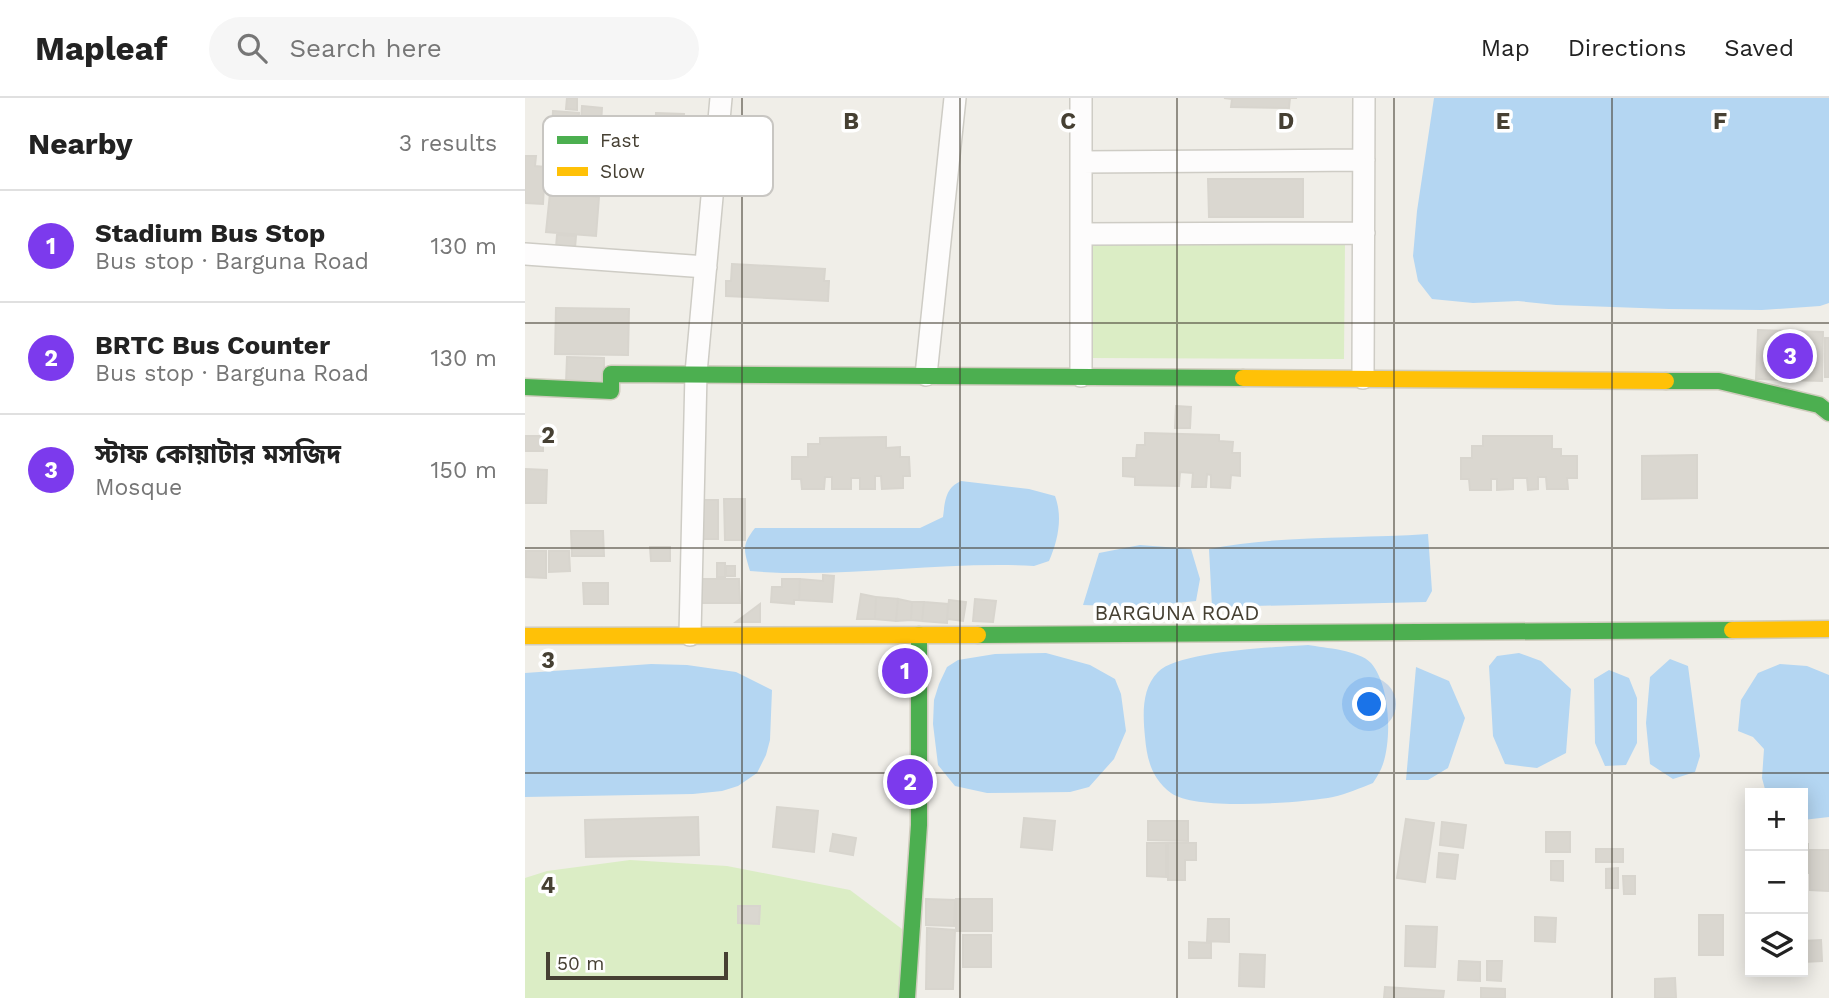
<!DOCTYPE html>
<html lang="en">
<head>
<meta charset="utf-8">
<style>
  body { margin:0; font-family:"Work Sans","Noto Sans Bengali",sans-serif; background:#f6f6f6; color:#222 }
  .controls { position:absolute; right:21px; bottom:21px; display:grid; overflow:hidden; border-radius:0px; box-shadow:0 4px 18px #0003 }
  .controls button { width:63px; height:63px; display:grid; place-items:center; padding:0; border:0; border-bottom:2px solid #e0e0e0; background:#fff; color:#222; font:35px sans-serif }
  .scale { position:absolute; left:21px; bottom:18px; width:182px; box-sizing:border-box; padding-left:7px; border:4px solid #464033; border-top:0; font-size:19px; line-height:24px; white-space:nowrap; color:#464033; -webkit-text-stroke:5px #fff; paint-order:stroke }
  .you { position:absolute; left:845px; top:607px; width:24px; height:24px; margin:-18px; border:5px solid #fff; border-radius:50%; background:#1a73e8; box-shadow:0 0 0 10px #1a73e833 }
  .badge { display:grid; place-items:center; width:46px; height:46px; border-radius:50%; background:#7c3aed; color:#fff; font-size:23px; font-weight:700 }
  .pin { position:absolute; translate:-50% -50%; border:4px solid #fff; box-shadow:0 2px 7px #0006 }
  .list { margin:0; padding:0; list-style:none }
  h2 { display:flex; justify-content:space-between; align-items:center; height:91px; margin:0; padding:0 28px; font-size:30px }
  h2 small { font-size:23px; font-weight:400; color:#767676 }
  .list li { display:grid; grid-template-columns:46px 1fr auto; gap:21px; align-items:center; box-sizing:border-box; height:112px; padding:0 28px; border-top:2px solid #e0e0e0 }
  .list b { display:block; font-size:26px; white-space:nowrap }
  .list p { margin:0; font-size:23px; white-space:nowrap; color:#767676 }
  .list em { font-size:23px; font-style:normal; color:#767676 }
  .icon { flex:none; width:38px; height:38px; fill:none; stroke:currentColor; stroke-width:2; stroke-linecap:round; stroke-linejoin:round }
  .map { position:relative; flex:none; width:1304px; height:900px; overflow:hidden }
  header { display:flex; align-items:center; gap:42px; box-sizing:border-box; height:98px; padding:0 35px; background:#fff; border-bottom:2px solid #e0e0e0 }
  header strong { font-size:33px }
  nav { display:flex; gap:38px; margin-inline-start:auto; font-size:24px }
  .search { width:490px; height:63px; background:#f6f6f6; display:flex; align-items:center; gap:18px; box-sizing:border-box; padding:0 24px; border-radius:38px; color:#767676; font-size:26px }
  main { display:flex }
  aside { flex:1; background:#fff }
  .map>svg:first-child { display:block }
  .green { fill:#dbedc5 }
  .water { fill:#b4d6f2 }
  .building { fill:#dad7d0; stroke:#d8d5ce; stroke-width:2 }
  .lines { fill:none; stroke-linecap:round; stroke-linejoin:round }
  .street-casing { stroke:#ceccc5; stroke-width:24 }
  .fast-casing { stroke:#d0ccbe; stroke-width:19 }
  .slow-casing { stroke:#d0ccbe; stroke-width:19 }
  .street { stroke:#fdfcfc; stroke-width:21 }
  .fast { stroke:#4caf50; stroke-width:16 }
  .slow { stroke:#ffc107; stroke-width:16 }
  .grid { fill:none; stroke:#464033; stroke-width:2; stroke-opacity:0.55 }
  .labels { text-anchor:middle; stroke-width:7; stroke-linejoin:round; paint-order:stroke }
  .street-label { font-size:21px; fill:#464033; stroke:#fff }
  .key { fill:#fff; stroke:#c8c6c2; stroke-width:2 }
  .key-label { font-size:19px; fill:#464033 }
  .grid-label { font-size:23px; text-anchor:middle; font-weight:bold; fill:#464033; stroke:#fff; stroke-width:7; stroke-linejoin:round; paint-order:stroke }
</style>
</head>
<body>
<header>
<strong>Mapleaf</strong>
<div class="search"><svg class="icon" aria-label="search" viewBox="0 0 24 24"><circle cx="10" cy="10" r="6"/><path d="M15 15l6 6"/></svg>Search here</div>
<nav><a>Map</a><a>Directions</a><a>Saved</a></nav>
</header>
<main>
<aside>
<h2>Nearby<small>3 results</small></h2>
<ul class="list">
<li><span class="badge">1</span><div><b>Stadium Bus Stop</b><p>Bus stop · Barguna Road</p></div><em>130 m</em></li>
<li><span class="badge">2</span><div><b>BRTC Bus Counter</b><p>Bus stop · Barguna Road</p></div><em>130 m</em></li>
<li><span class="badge">3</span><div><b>স্টাফ কোয়াটার মসজিদ</b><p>Mosque</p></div><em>150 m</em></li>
</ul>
</aside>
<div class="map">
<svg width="1304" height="900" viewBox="0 0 1304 900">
  <rect width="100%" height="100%" fill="#f0eee8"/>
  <path class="green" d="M564 142 820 145 819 261 565 260Z
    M105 762 202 768 325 792 377 831 373 900H0V780L22 773Z"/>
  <path class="water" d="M909 0H1304V205L1295 208 1237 212 1144 211 1031 207 993 203 948 205 907 201 893 183 888 158 892 113Z
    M436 383 504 391 530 398C538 419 533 443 524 463L509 468C414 463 319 481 225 473 219 452 216 448 230 430H395L418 419C420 404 420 390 436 383Z
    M903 436 907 493 901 504 687 509 684 451C756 437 830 441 903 436Z
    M615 447 666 451 675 481 671 503 615 509 558 507 574 455Z
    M783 547C800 550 834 552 846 565 865 587 867 639 858 666 856 672 852 679 848 685 835 690 822 696 808 699 777 705 670 713 646 695 627 681 622 662 620 639 618 618 616 591 633 574 653 553 753 549 783 547Z
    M521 555 565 567 590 581 596 596 601 633 589 661 564 689 545 694 462 695 430 688 413 667 408 626 409 602 414 586 422 569 433 562 470 556Z
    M994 555 1016 563 1046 591 1041 655 1012 670 980 666 968 638 964 568 972 558Z
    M1145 561 1163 568 1175 658 1170 674 1148 681 1125 666 1121 625 1125 579Z
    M126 566 162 567 211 574 247 592 245 642 241 657 232 675 213 688 197 693 168 696 0 699V575Z
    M1255 566 1282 568 1304 577V719L1278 722V695H1241L1237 680 1239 651 1228 639 1213 633 1216 602 1233 575Z
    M891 569 924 583 940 620 923 670 903 682H881Z
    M1084 572 1104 580 1112 600V645L1101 667 1080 668 1070 645 1069 581Z"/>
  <path class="building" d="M42 0H52V12L41 11Z
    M699 0H772H765L764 10 706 9 707 1Z
    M57 8 77 10 76 26 56 25Z
    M28 13 54 15 53 34 27 32Z
    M131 15 159 16 157 42 130 40Z
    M0 58H11L10 68 20 69 18 106 0 105Z
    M683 81H778V119H684Z
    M25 95 74 99 71 138 21 134Z
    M32 137 51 138 50 150 31 149Z
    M207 166 300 171 299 183H304L303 203 201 198V183H206Z
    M31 210 104 211 103 257 30 256Z
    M1233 232 1298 234 1297 283 1231 281Z
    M1300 240H1304V279H1300Z
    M42 259 79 260V285H41Z
    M651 308 666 309 665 330H650Z
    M620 335 694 337V343L708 344 707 355H715V378L706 377 705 390 686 389V377L682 376 681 389H667L668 375 655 374 654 388 610 387V379L598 378V360H611L612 347H620Z
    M0 338H18V353H0Z
    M958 338H1027V351H1036V358H1052V380H1042L1043 391H1022L1021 379H1013V391L1003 392 1002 380H988V391L972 392V381H966V392H945L944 381H936V360H947V348H958Z
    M361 339V350L375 349V359H384L385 378H378V390L357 391 356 378H350V391H335V380H326V391H307V379H300L299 391H277L276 381H267V359H283V346H295V340Z
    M1172 357V400L1117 401V358Z
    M0 371 22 372 21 405H0Z
    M199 401H220V442H200Z
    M174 402H193V441H175Z
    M46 433H78L79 458H47Z
    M125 449H145V463H126Z
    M1 453H21V480L0 479Z
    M24 453H44L45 473 24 474Z
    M192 465H200V479H192Z
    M201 468H210V478H201Z
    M298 477 309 478 307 504 274 502 275 481 298 483Z
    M175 481H214L215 505H176Z
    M257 481H275L274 502H269V506L246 504 247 489H257Z
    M58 485H83V506H59Z
    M336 496 351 499 350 521H332Z
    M351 499 373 501 371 523 350 521Z
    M373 501 387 504 386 522 371 523Z
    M450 501 471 503 468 524 448 523Z
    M424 502 441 504 438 523 422 521Z
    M387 504H399L397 523 386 522Z
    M399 504 423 506 422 525 397 523Z
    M235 506V524H211Z
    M252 709 293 713 289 754 248 749Z
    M173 719 174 757 61 759 60 722Z
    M499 720 530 723 527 752 496 749Z
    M881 721 909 725 900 784 872 780Z
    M623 723H663V743L623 742Z
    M917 724 941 727 938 750 915 747Z
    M1021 734H1045V754H1021Z
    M308 736 331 740 328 757 305 753Z
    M622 745H641V779L622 778Z
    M643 745H671V762H660V782H643Z
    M1278 746H1283V775H1278Z
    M1071 751H1098V764H1071Z
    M1285 752H1304V793L1285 792Z
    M914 755 933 757 930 781 912 779Z
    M1026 763H1038V783L1026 782Z
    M1093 770V790H1081V771Z
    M1098 778H1110V796H1099Z
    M401 801 430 802 429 828 401 827Z
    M431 801H467V833H431Z
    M213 808H235L234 826 213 825Z
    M1174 817H1198V857H1174Z
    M1010 819 1031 820 1030 844 1010 843Z
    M683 821H704V844L682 843Z
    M881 828 912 829 910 869 880 868Z
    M402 830 430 832 428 891H401Z
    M438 837H466V869H438Z
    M1296 842 1297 863 1278 864V843Z
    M664 844 686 845V860H664Z
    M715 856 740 857 739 889 714 888Z
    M934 863 955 864V883L933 882Z
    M962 863H977L976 883 962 882Z
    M1150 880 1151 900H1130V881Z
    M860 889 919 893 918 900H859Z
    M956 890 980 891V900H956Z"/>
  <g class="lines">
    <defs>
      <path id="street" d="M556 64 839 62
        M556 136 839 135
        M0 156 181 169
        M401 277 430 0
        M556 278V0
        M838 280 839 0
        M165 537 171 275 196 0"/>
      <path id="fast" d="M1141 283H1194L1294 307 1304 315
        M0 289 86 293V276L718 280
        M453 537 1207 532
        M382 900 394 727V537"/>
      <path id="slow" d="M718 280 1141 283
        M1207 532 1304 531
        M0 538 453 537"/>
    </defs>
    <use href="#street" class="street-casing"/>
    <use href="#fast" class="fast-casing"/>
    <use href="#slow" class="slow-casing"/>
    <use href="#street" class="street"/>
    <use href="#fast" class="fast"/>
    <use href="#slow" class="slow"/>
  </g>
  <path class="grid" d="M217 0V900M435 0V900M652 0V900M869 0V900M1087 0V900M0 225H1304M0 450H1304M0 675H1304"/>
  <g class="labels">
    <g class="street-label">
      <text x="652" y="522">BARGUNA ROAD</text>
    </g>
  </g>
  <rect x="18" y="18" width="230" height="80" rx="10" class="key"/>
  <rect x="32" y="38" width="31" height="8" fill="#4caf50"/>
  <rect x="32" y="69" width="31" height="9" fill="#ffc107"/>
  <g class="key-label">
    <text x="75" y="49">Fast</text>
    <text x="75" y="80">Slow</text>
  </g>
  <g class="grid-label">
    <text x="326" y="31">B</text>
    <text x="543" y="31">C</text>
    <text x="761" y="31">D</text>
    <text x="978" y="31">E</text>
    <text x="1195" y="31">F</text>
    <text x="23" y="345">2</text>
    <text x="23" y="570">3</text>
    <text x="23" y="795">4</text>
  </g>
</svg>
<div class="controls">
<button>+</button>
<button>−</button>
<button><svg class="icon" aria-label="layers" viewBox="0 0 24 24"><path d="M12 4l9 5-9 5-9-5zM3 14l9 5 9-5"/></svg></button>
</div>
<div class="scale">50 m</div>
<div class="you"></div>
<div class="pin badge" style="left:380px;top:573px">1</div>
<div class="pin badge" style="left:385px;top:684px">2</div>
<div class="pin badge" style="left:1265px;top:258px">3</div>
</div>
</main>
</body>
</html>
